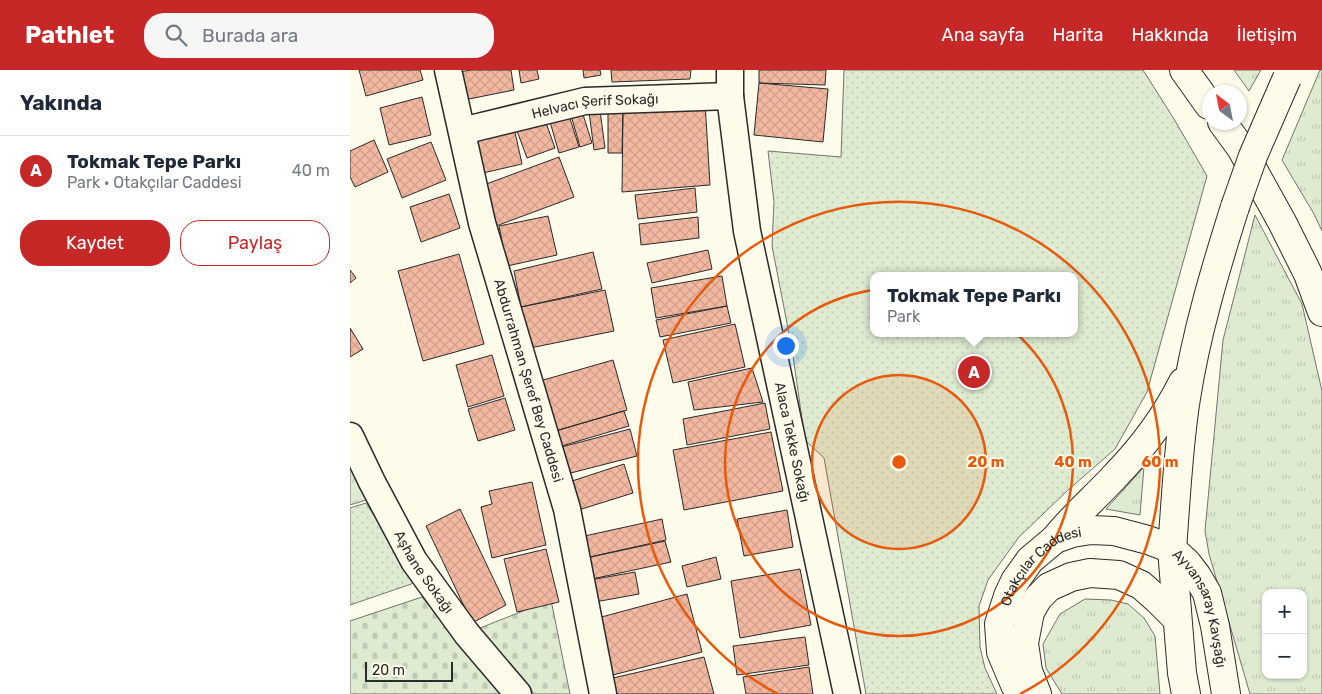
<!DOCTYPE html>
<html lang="tr">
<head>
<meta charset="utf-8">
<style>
  body { margin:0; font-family:Rubik,sans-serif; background:#f6f6f7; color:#1f2937 }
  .controls { position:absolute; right:15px; bottom:15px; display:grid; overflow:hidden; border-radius:10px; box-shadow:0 1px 4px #0004 }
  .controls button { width:45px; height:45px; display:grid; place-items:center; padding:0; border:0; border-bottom:1px solid #e0e1e3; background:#fff; color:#1f2937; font:25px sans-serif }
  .compass { position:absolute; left:852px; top:15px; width:45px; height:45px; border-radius:50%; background:#fff; box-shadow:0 1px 4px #0004; rotate:328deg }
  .scale { position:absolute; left:15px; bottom:12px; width:88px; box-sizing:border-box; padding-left:5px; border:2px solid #2b2b2b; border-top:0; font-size:14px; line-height:18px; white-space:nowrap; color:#2b2b2b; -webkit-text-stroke:4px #fdfbea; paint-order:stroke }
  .you { position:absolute; left:435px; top:275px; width:18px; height:18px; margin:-12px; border:4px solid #fff; border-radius:50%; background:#1a73e8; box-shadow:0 0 0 8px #1a73e833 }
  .badge { display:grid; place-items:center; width:32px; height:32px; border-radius:50%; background:#c62828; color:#fff; font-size:16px; font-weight:700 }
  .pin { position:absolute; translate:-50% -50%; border:2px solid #fff; box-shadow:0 1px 5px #0006 }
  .popup { position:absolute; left:520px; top:202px; width:208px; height:65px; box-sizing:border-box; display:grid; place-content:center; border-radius:10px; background:#fff; filter:drop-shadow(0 1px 4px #0005); font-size:16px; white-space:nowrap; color:#747a83 }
  .popup b { font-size:19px; color:#1f2937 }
  .popup::after { content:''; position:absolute; left:50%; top:100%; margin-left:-10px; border:10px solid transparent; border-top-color:#fff }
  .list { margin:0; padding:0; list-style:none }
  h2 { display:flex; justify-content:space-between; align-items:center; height:65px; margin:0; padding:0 20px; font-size:21px }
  h2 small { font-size:16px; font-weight:400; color:#747a83 }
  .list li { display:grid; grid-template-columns:32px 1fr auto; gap:15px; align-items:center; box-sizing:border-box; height:70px; padding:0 20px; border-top:1px solid #e0e1e3 }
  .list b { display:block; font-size:19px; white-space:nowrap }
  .list p { margin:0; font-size:16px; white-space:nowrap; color:#747a83 }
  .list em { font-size:16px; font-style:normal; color:#747a83 }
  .actions { display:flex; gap:10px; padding:15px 20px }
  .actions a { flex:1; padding:11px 0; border:1px solid #c62828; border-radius:20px; text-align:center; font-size:18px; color:#c62828 }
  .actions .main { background:#c62828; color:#fff }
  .icon { flex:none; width:28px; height:28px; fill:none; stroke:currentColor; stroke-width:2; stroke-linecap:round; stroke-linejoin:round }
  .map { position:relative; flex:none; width:972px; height:624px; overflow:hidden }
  header { display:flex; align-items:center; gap:30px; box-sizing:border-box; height:70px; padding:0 25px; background:#c62828; color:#fff }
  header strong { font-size:24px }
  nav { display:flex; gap:28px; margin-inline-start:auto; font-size:18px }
  .search { width:350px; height:45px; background:#f6f6f7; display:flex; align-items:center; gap:12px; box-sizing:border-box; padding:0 18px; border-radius:20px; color:#747a83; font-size:19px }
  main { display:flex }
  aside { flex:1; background:#fff }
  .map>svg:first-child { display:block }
  .grass { fill:url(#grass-tufts); stroke:#74746e; fill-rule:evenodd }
  .forest { fill:url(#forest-crowns); stroke:#74746e }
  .cemetery { fill:url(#cemetery-stones); stroke:#74746e }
  .park { fill:url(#park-dots); stroke:#74746e; fill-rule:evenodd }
  .building { fill:url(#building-cross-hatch); stroke:#2b2b2b }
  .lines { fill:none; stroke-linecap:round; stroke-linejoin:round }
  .street-casing { stroke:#2b2b2b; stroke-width:29 }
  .secondary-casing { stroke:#2b2b2b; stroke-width:30 }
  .highway-casing { stroke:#2b2b2b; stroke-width:30 }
  .street { stroke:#fdfbea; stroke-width:26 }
  .secondary { stroke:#fdfbea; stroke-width:28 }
  .highway { stroke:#fdfbea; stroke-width:28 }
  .highway-bridge-casing { stroke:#2b2b2b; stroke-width:30; stroke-linecap:butt }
  .highway-bridge { stroke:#fdfbea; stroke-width:28 }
  .ring { fill:none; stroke:#e8590c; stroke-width:2.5 }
  .labels { text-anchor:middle; stroke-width:4; stroke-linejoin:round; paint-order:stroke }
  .street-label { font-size:14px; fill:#2b2b2b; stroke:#fdfbea }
  .centre { fill:#e8590c; stroke:#fdfbea; stroke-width:2.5 }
  .ring-label { font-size:15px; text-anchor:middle; font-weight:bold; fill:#e8590c; stroke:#fdfbea; stroke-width:4; stroke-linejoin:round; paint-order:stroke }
</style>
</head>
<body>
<header>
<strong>Pathlet</strong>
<div class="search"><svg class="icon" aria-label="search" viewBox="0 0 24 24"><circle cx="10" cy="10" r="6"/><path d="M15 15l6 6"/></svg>Burada ara</div>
<nav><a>Ana sayfa</a><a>Harita</a><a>Hakkında</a><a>İletişim</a></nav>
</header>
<main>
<aside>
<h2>Yakında<small></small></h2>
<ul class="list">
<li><span class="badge">A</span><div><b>Tokmak Tepe Parkı</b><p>Park · Otakçılar Caddesi</p></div><em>40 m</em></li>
</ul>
<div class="actions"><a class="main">Kaydet</a><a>Paylaş</a></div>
</aside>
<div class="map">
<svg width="972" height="624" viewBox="0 0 972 624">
  <defs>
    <pattern id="grass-tufts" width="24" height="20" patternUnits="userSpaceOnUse" patternTransform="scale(1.25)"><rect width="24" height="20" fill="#deebd1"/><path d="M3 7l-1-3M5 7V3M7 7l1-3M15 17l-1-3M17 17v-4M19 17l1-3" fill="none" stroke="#bfcab4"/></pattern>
    <pattern id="forest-crowns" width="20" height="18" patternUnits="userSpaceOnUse" patternTransform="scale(1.25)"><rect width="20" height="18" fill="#deebd1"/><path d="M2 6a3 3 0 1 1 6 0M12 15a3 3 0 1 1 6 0" fill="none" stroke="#bfcab4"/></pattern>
    <pattern id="cemetery-stones" width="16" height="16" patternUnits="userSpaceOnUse" patternTransform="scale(1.25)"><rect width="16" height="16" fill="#deebd1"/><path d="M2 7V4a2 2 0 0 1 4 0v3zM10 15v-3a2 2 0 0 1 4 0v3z" fill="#bfcab4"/></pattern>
    <pattern id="park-dots" width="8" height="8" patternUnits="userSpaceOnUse" patternTransform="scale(1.25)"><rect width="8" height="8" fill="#deebd1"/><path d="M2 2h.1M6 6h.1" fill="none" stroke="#bfcab4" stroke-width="1.8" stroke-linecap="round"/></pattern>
    <pattern id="building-cross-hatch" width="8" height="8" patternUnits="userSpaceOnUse" patternTransform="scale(1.25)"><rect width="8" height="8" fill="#f2b8a0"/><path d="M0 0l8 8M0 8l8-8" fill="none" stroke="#d09e8a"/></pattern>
  </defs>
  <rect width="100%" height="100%" fill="#fdfbea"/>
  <path class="grass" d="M884 0H911L899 21Z
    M970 0H972V161L964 144 932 90Z
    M905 145 952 234 972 321V624H900L859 484 855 461 873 270ZM916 523H953V605H916Z
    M794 397 790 445 756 439Z
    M735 529 761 530 778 534 794 548 805 566 810 624H712L696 598 693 574 710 544Z"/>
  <path class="forest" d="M0 393 16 430 0 435Z"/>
  <path class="cemetery" d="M72 527 151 624H0V551Z
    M201 530 220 624H184L130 558Z"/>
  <path class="park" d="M494 0H793L824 49 857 106 797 322 765 379 717 421 669 467 638 510 629 536 630 577 635 598 647 624H516L474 388 455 370 442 279 422 176 424 132 418 81 491 87ZM524 206H724V263H524Z
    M16 433 67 512 0 535V438Z"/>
  <path class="building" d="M9 0H70L73 10 16 26Z
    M121 0H161L164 20 114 30 109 2Z
    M169 0H187L189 9 171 13Z
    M233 0H250L251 5 234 8Z
    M261 0H341L340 9 262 12Z
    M409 0H476L475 15 409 13Z
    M409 13 478 19 473 72 404 65Z
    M72 27 81 65 39 75 30 38Z
    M355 32 360 115 272 122 273 39Z
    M249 33 255 78 244 80 238 34Z
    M230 35 242 73 230 77 219 38Z
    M217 39 229 77 209 83 198 45Z
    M258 39H273L272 83H258Z
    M194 47 205 78 177 88 166 58Z
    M163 53 172 94 133 103 124 62Z
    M24 70 38 102 5 117 0 107V81Z
    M81 72 96 110 52 128 37 89Z
    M209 87 224 127 146 156 131 116Z
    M345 118 347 142 288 149 285 125Z
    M99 124 110 158 71 172 60 137Z
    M198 146 207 185 157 196 149 156Z
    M348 147 349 168 291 175 289 154Z
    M358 180 362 199 302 213 297 193Z
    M243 182 252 219 171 237 164 201Z
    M109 184 134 274 73 291 48 201Z
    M0 200 6 208 0 213Z
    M372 206 377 236 306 248 301 218Z
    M255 220 264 261 180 278 171 237Z
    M377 236 381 253 310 267 306 250Z
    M385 254 395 297 323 313 313 270Z
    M0 258 13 279 0 287Z
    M142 285 154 326 118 337 106 295Z
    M263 290 277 340 202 362 183 313Z
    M402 298 413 332 344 340 338 312Z
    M155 328 165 360 128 371 118 339Z
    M415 333 420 359 337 375 333 349Z
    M274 341 279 356 205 378 202 362Z
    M280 359 287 386 209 406 204 379Z
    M421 362 433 421 334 440 323 380Z
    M274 394 283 423 219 443 210 415Z
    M182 412 196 475 142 488 131 437 142 434 139 421Z
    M110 439 156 535 122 553 76 456Z
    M437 440 443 477 394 486 387 449Z
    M312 449 316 470 235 488 230 467Z
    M315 471 321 492 242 509 236 488Z
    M196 479 209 532 167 542 154 489Z
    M366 487 371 509 337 517 332 496Z
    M450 499 461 555 390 568 381 511Z
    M285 502 289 524 245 532 240 510Z
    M337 524 352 582 259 606 244 549Z
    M455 567 459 595 387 605 383 576Z
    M354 587 364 624H267L263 608Z
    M459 597 463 624H396L393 607Z"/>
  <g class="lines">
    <defs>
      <g id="street">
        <path id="s1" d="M98 0 132 153 217 439 253 624"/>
        <path id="s2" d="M380 0V26L397 161 497 624"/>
        <path id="s3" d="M112 61 235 31 380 26"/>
        <path id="s4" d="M0 366 22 412 64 491 117 564 168 624"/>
      </g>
      <g id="secondary">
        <path d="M822 479 832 603 836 624"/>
        <path id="s5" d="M670 624 665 615 651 582 649 554 658 526 665 511 680 490 705 469 722 463 741 460 764 461 798 470 822 479 837 493 847 506 857 523 865 556 876 624"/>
        <path d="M687 624 678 601 674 573 680 542 688 528 699 517 721 507 740 503 769 505 791 515 808 530 827 549"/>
      </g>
      <path id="highway" d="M834 0 859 35
        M872 52 891 78 932 152 958 204 972 242
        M705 469C723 446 746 427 766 405 792 378 816 346 833 312
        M822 479C826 429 828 378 836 328 846 264 865 200 885 137"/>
    </defs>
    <use href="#street" class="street-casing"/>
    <use href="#secondary" class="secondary-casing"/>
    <use href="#highway" class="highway-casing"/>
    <use href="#street" class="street"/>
    <use href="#secondary" class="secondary"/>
    <use href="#highway" class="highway"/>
    <defs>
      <path id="highway-bridge" d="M885 137 903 86 937 8"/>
    </defs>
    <use href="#highway-bridge" class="highway-bridge-casing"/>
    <use href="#highway-bridge" class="highway-bridge"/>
  </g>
  <circle cx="549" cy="392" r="87" fill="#e8590c" fill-opacity=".12"/>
  <g class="ring">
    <circle cx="549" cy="392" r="87"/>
    <circle cx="549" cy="392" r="174"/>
    <path d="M428 624A261 261 0 1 1 670 624"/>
  </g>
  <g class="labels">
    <g class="street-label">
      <text dy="5" stroke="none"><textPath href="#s3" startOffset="136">Helvacı Şerif Sokağı</textPath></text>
      <text dy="5" stroke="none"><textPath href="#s1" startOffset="321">Abdurrahman Şeref Bey Caddesi</textPath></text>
      <text dy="5" stroke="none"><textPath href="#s2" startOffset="378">Alaca Tekke Sokağı</textPath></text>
      <text dy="5" stroke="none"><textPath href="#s4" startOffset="155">Aşhane Sokağı</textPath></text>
      <text dy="5" stroke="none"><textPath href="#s5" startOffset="150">Otakçılar Caddesi</textPath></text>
      <text dy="5" stroke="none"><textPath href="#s5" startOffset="368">Ayvansaray Kavşağı</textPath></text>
    </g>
  </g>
  <circle cx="549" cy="392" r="8" class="centre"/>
  <g class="ring-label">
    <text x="636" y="397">20 m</text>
    <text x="723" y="397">40 m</text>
    <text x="810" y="397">60 m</text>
  </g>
</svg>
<div class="controls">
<button>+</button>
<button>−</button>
</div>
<svg class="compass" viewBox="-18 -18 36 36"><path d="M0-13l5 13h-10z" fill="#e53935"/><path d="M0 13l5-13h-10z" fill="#747a83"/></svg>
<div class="scale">20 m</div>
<div class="you"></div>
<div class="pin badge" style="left:624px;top:302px">A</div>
<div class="popup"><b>Tokmak Tepe Parkı</b>Park</div>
</div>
</main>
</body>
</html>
